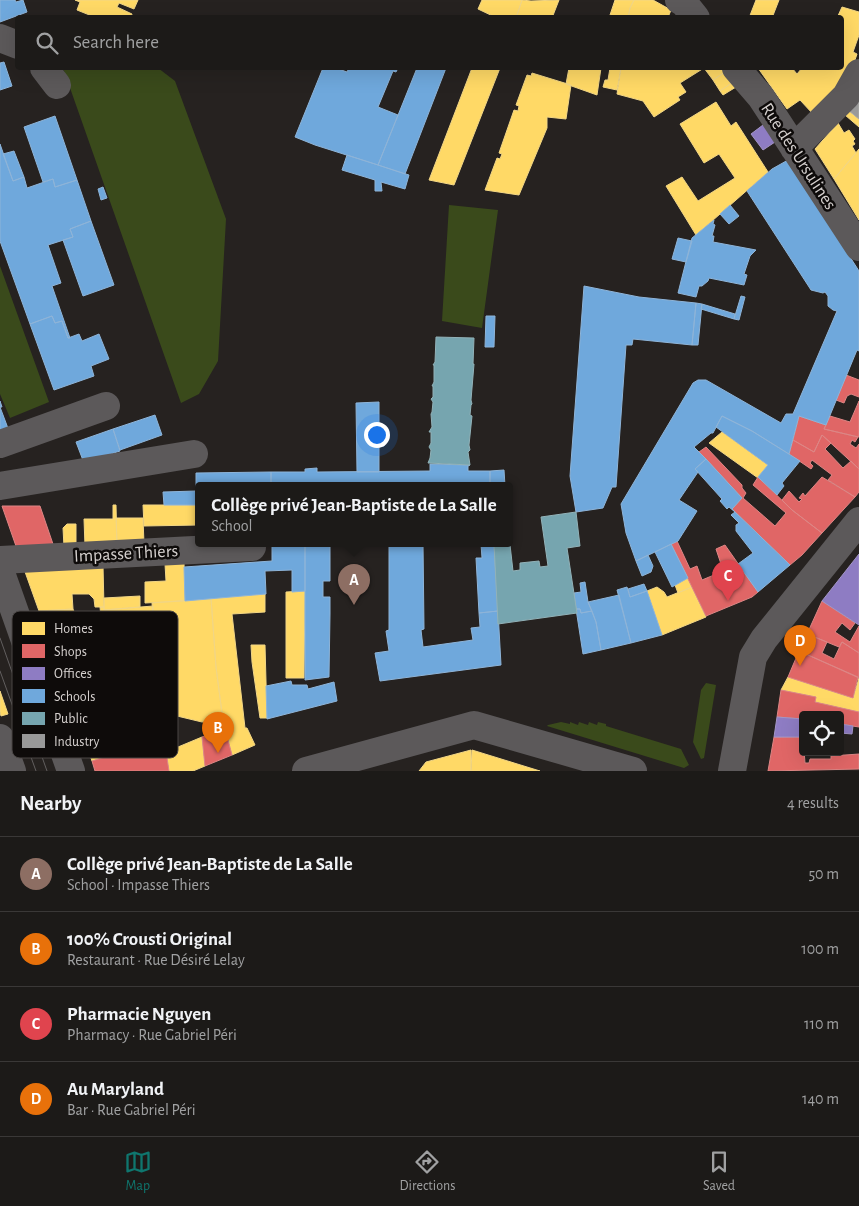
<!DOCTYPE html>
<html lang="en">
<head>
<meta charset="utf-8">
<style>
  body { margin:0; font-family:"Alegreya Sans",sans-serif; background:#252321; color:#f1f3f6 }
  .controls { position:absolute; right:15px; bottom:15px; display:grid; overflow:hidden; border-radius:5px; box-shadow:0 5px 20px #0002 }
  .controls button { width:45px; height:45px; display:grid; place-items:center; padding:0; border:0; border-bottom:1px solid #3a3837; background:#1c1a18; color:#f1f3f6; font:25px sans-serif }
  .you { position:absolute; left:376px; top:434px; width:18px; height:18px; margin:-12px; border:4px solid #fff; border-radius:50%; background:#1a73e8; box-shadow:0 0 0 8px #1a73e833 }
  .badge { display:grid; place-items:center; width:32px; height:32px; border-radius:50%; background:#0f766e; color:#fff; font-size:16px; font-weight:700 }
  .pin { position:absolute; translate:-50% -41px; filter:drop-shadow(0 1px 2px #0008) }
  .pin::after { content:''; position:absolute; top:26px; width:18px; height:15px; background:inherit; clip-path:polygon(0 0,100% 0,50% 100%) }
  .popup { position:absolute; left:195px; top:482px; width:318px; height:65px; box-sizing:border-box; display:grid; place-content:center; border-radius:5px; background:#1c1a18; filter:drop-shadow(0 1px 4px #0005); font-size:16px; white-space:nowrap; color:#a0a1a2 }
  .popup b { font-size:19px; color:#f1f3f6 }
  .popup::after { content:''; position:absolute; left:50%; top:100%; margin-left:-10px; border:10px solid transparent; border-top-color:#1c1a18 }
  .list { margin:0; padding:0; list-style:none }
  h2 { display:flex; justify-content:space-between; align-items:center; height:65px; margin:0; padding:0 20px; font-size:21px }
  h2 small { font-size:16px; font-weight:400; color:#a0a1a2 }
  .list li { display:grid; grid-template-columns:32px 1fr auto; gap:15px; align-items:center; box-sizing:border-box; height:75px; padding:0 20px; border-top:1px solid #3a3837 }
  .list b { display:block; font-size:19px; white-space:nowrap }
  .list p { margin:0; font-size:16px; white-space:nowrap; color:#a0a1a2 }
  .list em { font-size:16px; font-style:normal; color:#a0a1a2 }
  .icon { flex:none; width:28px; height:28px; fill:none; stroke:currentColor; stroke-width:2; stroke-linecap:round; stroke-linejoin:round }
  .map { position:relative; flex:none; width:859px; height:771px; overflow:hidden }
  .search { position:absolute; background:#1c1a18; box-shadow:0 5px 20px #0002; left:15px; right:15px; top:15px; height:55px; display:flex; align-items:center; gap:12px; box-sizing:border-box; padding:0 18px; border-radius:5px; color:#a0a1a2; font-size:19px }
  .sheet { height:365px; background:#1c1a18 }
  nav { display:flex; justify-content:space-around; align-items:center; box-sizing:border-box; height:70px; border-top:1px solid #3a3837; background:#1c1a18; font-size:14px; color:#a0a1a2 }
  nav a { display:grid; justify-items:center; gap:2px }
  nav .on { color:#0f766e }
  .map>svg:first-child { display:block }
  .green { fill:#3a4a1b }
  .homes { fill:#ffd966; stroke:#f2d685 }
  .shops { fill:#e06666; stroke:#dd8685 }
  .offices { fill:#8e7cc3; stroke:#a395c6 }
  .schools { fill:#6fa8dc; stroke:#8eb4d8 }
  .public { fill:#76a5af; stroke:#92b2b8 }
  .industry { fill:#999; stroke:#abaaa9 }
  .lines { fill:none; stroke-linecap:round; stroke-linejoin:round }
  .minor { stroke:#5c595a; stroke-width:28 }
  .tram { stroke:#625f5f; stroke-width:1 }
  .labels { text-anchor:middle; stroke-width:5; stroke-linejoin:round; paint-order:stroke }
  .street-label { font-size:18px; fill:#d5d0ce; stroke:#0e0b0a }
  .key { fill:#0e0b0a; stroke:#4a4645; stroke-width:1 }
  .key-label { font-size:14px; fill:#d5d0ce }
</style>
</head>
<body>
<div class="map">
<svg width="859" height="771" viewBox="0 0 859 771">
  <rect width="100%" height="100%" fill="#262220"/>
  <path class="green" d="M63 68H158L175 81 226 219 218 361 199 394 181 403Z
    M449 205 498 210 482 328 442 321Z
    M0 266 49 402 10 418 0 394Z
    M706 683 716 685 704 758 701 759 693 742 701 690Z
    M561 722 570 724V722L578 725 579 722 588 725 589 722 597 725 598 722 606 724V726L681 749 689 765 684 768 547 726 548 725Z"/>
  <path class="homes" d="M75 0H138L134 9 119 3 117 7 132 14 131 18H97L77 10 80 2Z
    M482 0H522L516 18H497L478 9Z
    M522 0 531 1 559 0 552 18H516Z
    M615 0H634L630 8 628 18H609Z
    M634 0H653L671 10 669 15 672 18H628L630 8Z
    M756 0H779L772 18H749Z
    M842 7 859 12V35L853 52 857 54 852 69 813 114 800 100 787 109 758 68H792L797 74 802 68H842V18H837Z
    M472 68H500L454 185 429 180Z
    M569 68H601L597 95 566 84Z
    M610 68H621L617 90 603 87 605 80H608Z
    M621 68H722L725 72 713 80 704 68 680 83 686 92 678 97 680 100 654 117 643 101 617 94Z
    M725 72 733 82 720 91 713 80Z
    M532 73 571 85 566 119 547 117V128L519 195 485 190 497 158 500 159 502 154 499 153 514 110 518 111 519 106 516 105 527 75 531 76Z
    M733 82 736 87 723 95 720 91Z
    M716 102 731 126 736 122 768 172 696 235 666 186 682 177 698 201 735 178 719 154 704 163 680 124Z
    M848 110 859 119V127L845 115Z
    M838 123 844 133 849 130 855 139 853 141 855 144 852 146 856 153 834 179 815 149Z
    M859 149V220L834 179Z
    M722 432 768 465 758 478 709 443Z
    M113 505H116L117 545 85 546 84 519H113Z
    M143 505H199V525L144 526Z
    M116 518H143L144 544 117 545Z
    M67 524H76V546L64 547 63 528Z
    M184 563 185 601 145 603V582L166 581 165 564Z
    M103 566 104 607H95L94 599 89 594H72L73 609 39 611 24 569Z
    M688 578 692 587 678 593 675 585Z
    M657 587 664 592 667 597 692 587 706 617 662 635 647 591Z
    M305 591 304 678H286V592Z
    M265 594V612L232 614 245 728H247L255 745 232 755 223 721 216 667 211 598Z
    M140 596V607L104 610V598Z
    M211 598 216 667 223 721 202 722 177 716 160 718 152 603Z
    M153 606 154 623 102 628 100 607H104V610Z
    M73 609 86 642 88 641 104 684 69 696 39 611Z
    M251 645H265L267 718H260L252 662Z
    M155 647 156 666 124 677 118 660Z
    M117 666 122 678 112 681 108 669Z
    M148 669V674H151V676H149V683H157L158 703 131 712 120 679Z
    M788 677 853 698 859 678V712L815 702 816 697 781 690Z
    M104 684 115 717 81 730 69 696Z
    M0 691 8 714 1 716 0 712Z
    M158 703 160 719 151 721 154 728 161 725 164 738 135 747 123 715Z
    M114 718 125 750 92 761 81 730Z
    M202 737 205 766 193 771H169L166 752Z
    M471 750V771H419L426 762Z
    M472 750 540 771H471Z"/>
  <path class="shops" d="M846 375 859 380V397L851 394 847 396 844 403 836 400Z
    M859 401V437L824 429 830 416 850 422Z
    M799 416 826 425 824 429 858 437 855 442 852 440 850 444 856 448 859 444V469L822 435 814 452 793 440Z
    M822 435 831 443 825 449 843 468 851 461 859 469V492L855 497 828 480 832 475 812 460 810 463 813 466 811 469 789 454 793 440 814 452Z
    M706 447 742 485V488L746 493 743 498 775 526 786 513 753 485 758 477 792 510 822 533 802 555 790 565 732 509 742 498 699 452Z
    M822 477 855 497 822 533 792 510 782 500 789 491 799 502 802 499 799 498 803 493 805 496Z
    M2 506H40L54 547 17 549Z
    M677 541 690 569 697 566 702 580 714 575 713 572 722 567 716 549 725 545 758 592 752 597 706 616 671 544Z
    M822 601 855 623 850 630 842 623 835 632 850 642 859 626V653L842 642 839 647 807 634Z
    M807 634 827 642 822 653 834 659 842 642 859 653V678L799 651Z
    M799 651 858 677 853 698 788 677Z
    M781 690 816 697 815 702 859 712V727L840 724V715H803V719L777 717Z
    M223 721 232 755 205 766 202 737 212 733 211 722Z
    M774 737H803L805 763H809L810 759H831V756L859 754V769L768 771Z
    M164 738 169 771H95L92 761Z"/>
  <path class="offices" d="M763 125 775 142 763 150 751 134Z
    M859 554V625L822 601Z
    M777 717 803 719V737H774Z
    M840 724 853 726 852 734 840 733Z"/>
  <path class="schools" d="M0 0H15L16 2 23 0 27 12 0 22Z
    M4 62 12 86 0 90V63Z
    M323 68H336L347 72 349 68H398L396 72 393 71 378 107 398 115 378 165 315 145 295 137Z
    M417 68H446L405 174 378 165Z
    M55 116 77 180 55 187 53 179 43 182 24 127Z
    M0 144 13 181 24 177 27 188 53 179 55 187 77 180 91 221 70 229 73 237 48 245 61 283 52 286 70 338H68L62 321 55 323 52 316 30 324 0 241Z
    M14 151 24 177 13 181 3 154Z
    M347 155 409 175 405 189 381 182 382 191H375V180L342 170Z
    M788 160 859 271V351L857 350 826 425 799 416 789 454 752 431 722 416 713 433H711L694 447 706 459 695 469 698 472 679 500 697 511 678 541 636 561 626 533 621 504 693 383 698 380H706L781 423 786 414H793L837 311 833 310 828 306V296L825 292 823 293 811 290 747 191 772 169Z
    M103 187 107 198 101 200 98 189Z
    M730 205 739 216 729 224 720 214Z
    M714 220 713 224 715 225 712 236H714L713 242 756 250 750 256 744 274 747 275 744 285 709 278 708 281 702 286H699L696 297 678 293 692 238Z
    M91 221 114 285 83 296 63 240 73 237 70 229Z
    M678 238 692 241 686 262 672 259Z
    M584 286 639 297 696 303 692 345 633 339 632 345H626L616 487H612L603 508 576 512 570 476Z
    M741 296 745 297 739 320 734 319Z
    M696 303 702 304 698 345H692Z
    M702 304 735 314 734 319 701 309Z
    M52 316 55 323 62 321 68 338 79 334 82 341 99 334 109 359 91 366 94 376 54 390 30 324Z
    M486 316H495L494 347H485Z
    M0 401 2 407H0L9 431 0 435Z
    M379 402V439L384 441V446H379V472H357L356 403Z
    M155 415 162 435 120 450 113 429Z
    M722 416 752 431 800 461 782 483 784 486 777 495 758 477 768 465 716 427Z
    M113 429 120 451 84 463 76 442Z
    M706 459 742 498 732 509 790 565 758 592 738 564 753 553 736 531V525L739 523 731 515 735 512 729 507 727 509 720 501 722 499 695 469Z
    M430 464 470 465 468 466V471H490V486H271V472H305V469L317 468V472L430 471Z
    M504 470 505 486H490V471Z
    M271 472V486H199V505H164L163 492 196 491V473Z
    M272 544H305V591L292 592V570L265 571 266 594 185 601 184 567 272 561Z
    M305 544H330V581H323V597H330V614L329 677 305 680Z
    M389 544H423L424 629 421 630 423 647 473 640 471 628 480 627 479 613 498 611 501 665 380 681 375 653 389 651 386 631 389 630Z
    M481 544H494L498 611 479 613 476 558H482Z
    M671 544 688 578 672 587 655 552Z
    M648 555 653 566 651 572 642 576 636 561Z
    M585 582 588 602 592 611 581 613 580 609H576L574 593 581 592 580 583Z
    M644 584 647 591 630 597 628 589Z
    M627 587 630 597 647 591 662 635 631 643 617 590Z
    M619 595 631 643 601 650 596 622 588 602Z
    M576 609H580L581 613 592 611 596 622 601 650 583 654Z
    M291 681 292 685H307L308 689 334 682 337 701 267 719 266 686Z"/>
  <path class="public" d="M436 337 474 338 473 364H474L471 400 472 404 471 405 470 415 472 416 469 445 470 450 468 452 470 465 428 463 430 458 431 450 429 447 431 443V432H429L432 427 431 414 432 412 433 402 431 399 433 397V386H432L434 382V365H433L435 362Z
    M576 512 580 546 567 548 577 613 498 624 494 544H509V536L513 571 520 570V563L539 561 540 567 548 566 541 517Z"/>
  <path class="industry" d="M859 98V119L848 110Z"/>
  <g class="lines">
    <path class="minor" d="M679 0 684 3 696 18
      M0 38 18 45
      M44 68 57 85
      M736 68 761 97 859 247
      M794 148 846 96 859 73
      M0 444 106 406
      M0 486 194 454
      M0 560 252 547
      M0 570 71 771
      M0 738 12 771
      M306 771 474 725 633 771
      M732 771 753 657 764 639 859 521"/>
    <path class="tram" d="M0 638 47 771
      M0 671 36 771"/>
  </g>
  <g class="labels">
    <g class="street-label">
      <text transform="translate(799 156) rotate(57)" y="6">Rue des Ursulines</text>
      <text transform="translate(126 553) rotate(-3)" y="6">Impasse Thiers</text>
    </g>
  </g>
  <rect x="12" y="611" width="166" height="147" rx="8" class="key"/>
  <rect x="22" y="622" width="23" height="13" fill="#ffd966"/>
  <rect x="22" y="644" width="23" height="14" fill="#e06666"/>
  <rect x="22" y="667" width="23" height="13" fill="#8e7cc3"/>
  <rect x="22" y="689" width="23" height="14" fill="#6fa8dc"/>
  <rect x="22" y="712" width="23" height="13" fill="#76a5af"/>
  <rect x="22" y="734" width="23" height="14" fill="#999"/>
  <g class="key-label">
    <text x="54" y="633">Homes</text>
    <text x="54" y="656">Shops</text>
    <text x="54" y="678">Offices</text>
    <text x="54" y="701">Schools</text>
    <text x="54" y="723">Public</text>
    <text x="54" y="746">Industry</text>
  </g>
</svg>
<div class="controls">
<button><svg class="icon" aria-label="locate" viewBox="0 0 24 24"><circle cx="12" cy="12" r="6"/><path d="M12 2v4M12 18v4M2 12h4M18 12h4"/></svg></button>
</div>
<div class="you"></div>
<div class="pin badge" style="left:354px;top:605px;background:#8d6e63">A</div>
<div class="popup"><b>Collège privé Jean-Baptiste de La Salle</b>School</div>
<div class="pin badge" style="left:218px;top:753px;background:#e8710a">B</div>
<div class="pin badge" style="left:728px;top:601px;background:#e0444e">C</div>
<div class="pin badge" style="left:800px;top:666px;background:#e8710a">D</div>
<div class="search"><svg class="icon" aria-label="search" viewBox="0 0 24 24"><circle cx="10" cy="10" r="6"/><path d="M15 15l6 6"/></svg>Search here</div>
</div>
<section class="sheet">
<h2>Nearby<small>4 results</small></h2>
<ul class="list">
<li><span class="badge" style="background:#8d6e63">A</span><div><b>Collège privé Jean-Baptiste de La Salle</b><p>School · Impasse Thiers</p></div><em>50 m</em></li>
<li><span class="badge" style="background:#e8710a">B</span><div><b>100% Crousti Original</b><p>Restaurant · Rue Désiré Lelay</p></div><em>100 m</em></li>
<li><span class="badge" style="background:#e0444e">C</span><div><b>Pharmacie Nguyen</b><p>Pharmacy · Rue Gabriel Péri</p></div><em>110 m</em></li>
<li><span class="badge" style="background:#e8710a">D</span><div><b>Au Maryland</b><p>Bar · Rue Gabriel Péri</p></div><em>140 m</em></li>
</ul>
</section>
<nav>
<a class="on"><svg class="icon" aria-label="map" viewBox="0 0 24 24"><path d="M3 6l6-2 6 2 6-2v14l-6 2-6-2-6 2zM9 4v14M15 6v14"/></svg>Map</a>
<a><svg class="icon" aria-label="directions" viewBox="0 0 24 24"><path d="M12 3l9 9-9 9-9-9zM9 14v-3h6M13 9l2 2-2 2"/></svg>Directions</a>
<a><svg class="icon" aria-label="saved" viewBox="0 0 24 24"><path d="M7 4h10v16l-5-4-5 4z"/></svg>Saved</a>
</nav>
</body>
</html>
